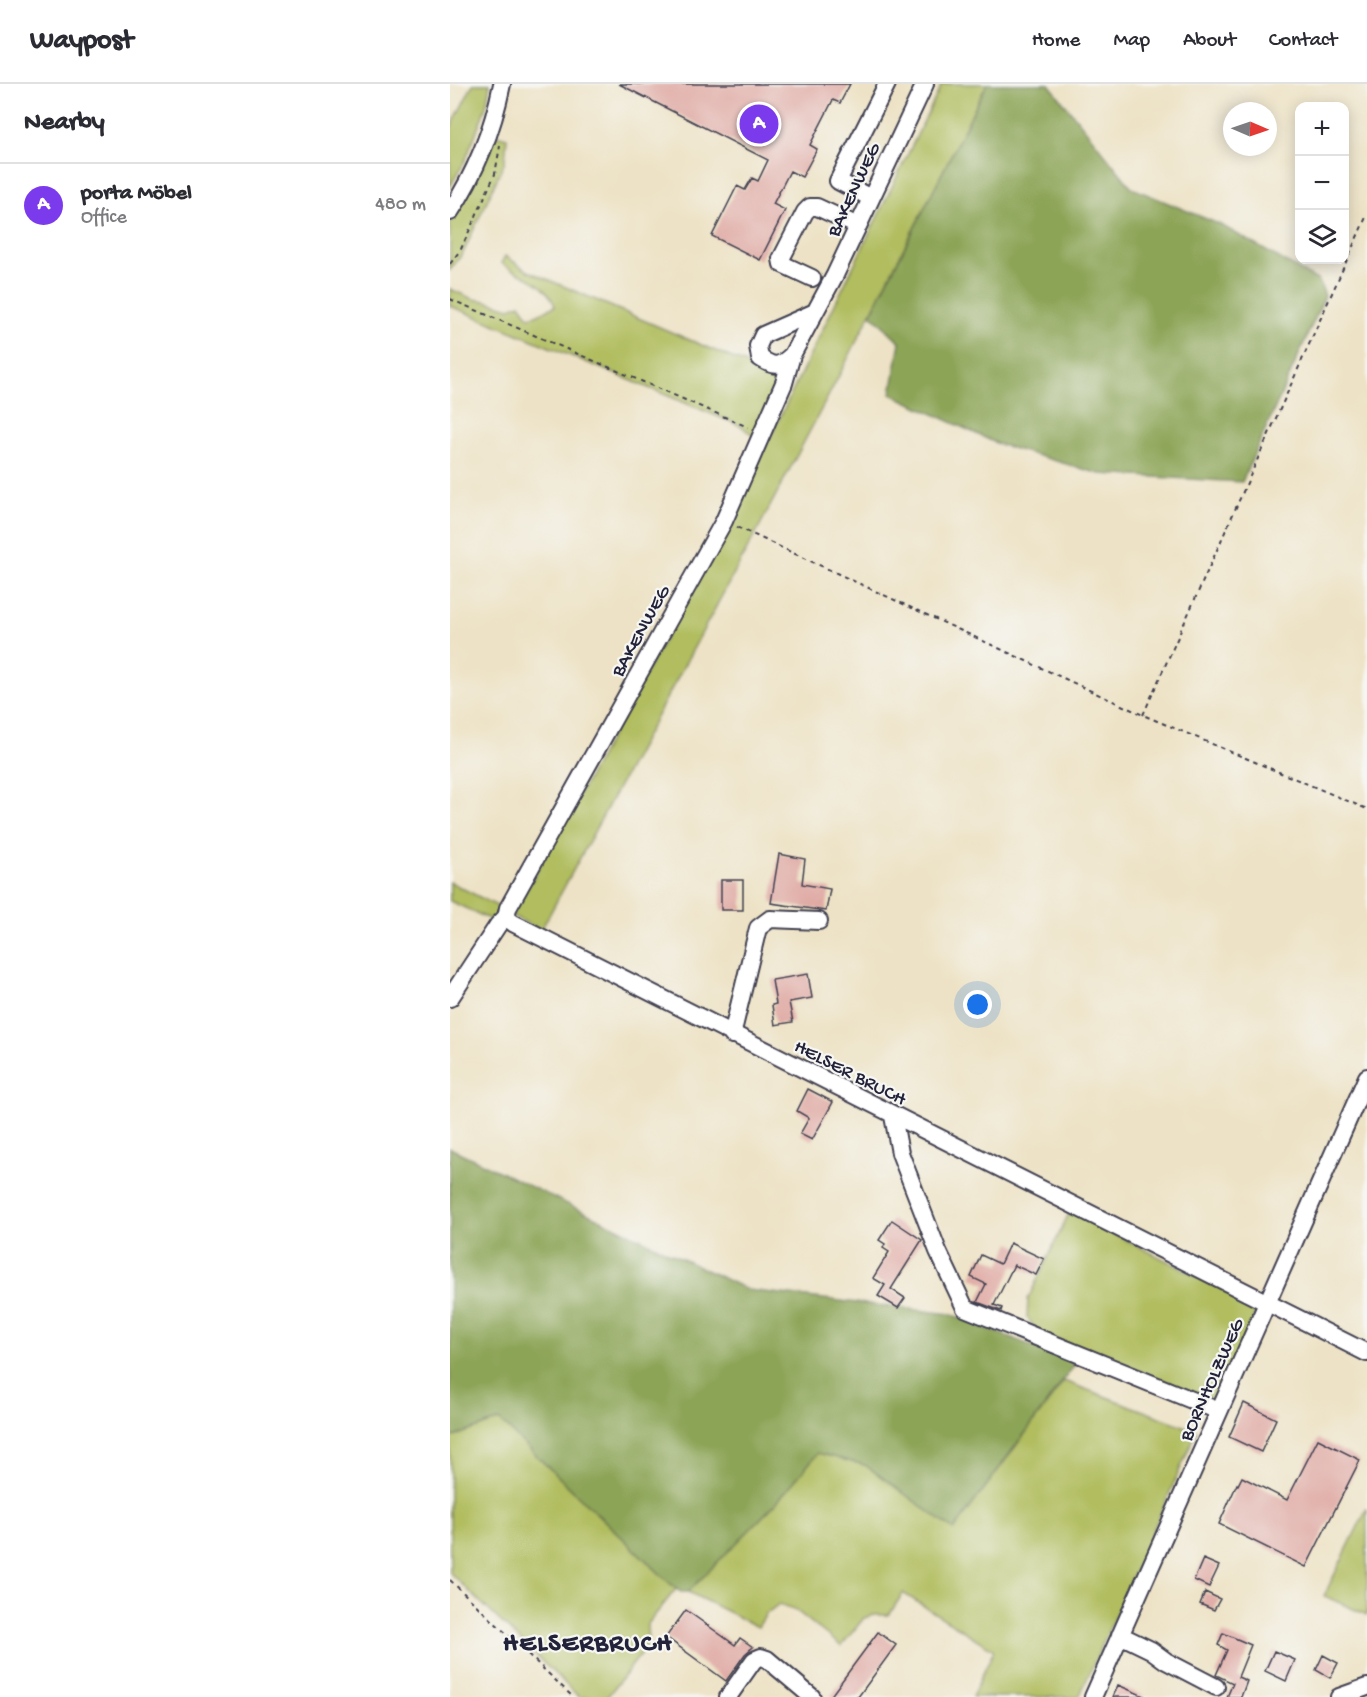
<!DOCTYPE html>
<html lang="en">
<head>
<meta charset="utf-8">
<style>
  body { margin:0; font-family:"Gochi Hand",sans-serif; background:#f7f7f7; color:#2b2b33 }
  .controls { position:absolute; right:18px; top:18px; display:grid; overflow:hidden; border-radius:12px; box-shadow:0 3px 15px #0003 }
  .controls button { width:54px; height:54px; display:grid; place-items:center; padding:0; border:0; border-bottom:2px solid #e1e1e2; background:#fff; color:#2b2b33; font:30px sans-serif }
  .compass { position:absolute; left:773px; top:18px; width:54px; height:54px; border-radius:50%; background:#fff; box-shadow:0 3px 15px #0003; rotate:92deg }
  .you { position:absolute; left:528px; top:921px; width:21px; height:21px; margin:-15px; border:4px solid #fff; border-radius:50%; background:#1a73e8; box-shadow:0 0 0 9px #1a73e833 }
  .badge { display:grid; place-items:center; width:39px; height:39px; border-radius:50%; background:#7c3aed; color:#fff; font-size:20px; font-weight:700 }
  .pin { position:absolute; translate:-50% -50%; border:3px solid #fff; box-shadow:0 2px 6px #0006 }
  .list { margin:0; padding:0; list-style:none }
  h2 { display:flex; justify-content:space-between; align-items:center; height:78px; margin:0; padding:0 24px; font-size:26px }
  h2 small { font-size:20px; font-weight:400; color:#7c7c81 }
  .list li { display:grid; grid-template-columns:39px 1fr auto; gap:18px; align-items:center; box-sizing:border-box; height:84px; padding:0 24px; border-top:2px solid #e1e1e2 }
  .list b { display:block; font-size:22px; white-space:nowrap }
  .list p { margin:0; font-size:20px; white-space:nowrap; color:#7c7c81 }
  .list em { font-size:20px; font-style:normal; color:#7c7c81 }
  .icon { flex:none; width:33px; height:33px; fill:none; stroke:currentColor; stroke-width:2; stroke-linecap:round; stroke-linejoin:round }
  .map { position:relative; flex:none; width:917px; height:1613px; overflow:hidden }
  header { display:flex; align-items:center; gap:36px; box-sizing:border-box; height:84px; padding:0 30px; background:#fff; border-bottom:2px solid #e1e1e2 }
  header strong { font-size:28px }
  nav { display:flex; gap:33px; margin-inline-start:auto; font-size:21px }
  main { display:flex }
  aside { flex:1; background:#fff }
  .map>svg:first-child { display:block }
  .green { fill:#b1bd5f; stroke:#6a704d; stroke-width:1.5 }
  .forest { fill:#8ca456; stroke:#576348; stroke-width:1.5 }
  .building { fill:#e0aaa4 }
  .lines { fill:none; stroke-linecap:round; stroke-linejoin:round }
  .minor-casing { stroke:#403f50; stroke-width:20 }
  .path { stroke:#403f50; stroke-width:2; stroke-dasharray:4.5 4.5; stroke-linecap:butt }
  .minor { stroke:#fff; stroke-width:16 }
  .labels { text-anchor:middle; stroke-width:4.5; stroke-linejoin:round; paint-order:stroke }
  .street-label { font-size:20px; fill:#22223b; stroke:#f6f6f2 }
  .district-label { font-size:26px; font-weight:bold; letter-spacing:1.5px; fill:#22223b; stroke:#f6f6f2 }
</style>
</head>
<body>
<header>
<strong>Waypost</strong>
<nav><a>Home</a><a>Map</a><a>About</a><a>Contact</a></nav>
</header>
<main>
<aside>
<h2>Nearby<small></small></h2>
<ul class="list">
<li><span class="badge">A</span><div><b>porta Möbel</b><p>Office</p></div><em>480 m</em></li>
</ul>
</aside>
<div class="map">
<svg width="917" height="1613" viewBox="0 0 917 1613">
  <rect width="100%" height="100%" fill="#f6f6f2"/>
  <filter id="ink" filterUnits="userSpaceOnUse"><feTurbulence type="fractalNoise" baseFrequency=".0167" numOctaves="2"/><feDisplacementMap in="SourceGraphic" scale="12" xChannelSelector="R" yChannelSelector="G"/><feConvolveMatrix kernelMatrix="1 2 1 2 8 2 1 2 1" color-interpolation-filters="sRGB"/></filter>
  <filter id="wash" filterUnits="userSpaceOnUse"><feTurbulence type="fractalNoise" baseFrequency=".008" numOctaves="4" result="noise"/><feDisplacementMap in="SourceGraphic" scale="24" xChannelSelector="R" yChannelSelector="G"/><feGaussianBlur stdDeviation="1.35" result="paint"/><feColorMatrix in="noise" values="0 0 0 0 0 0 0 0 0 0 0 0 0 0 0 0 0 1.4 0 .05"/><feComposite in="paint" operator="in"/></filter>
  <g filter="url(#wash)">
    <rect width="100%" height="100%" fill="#ede2c5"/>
    <path class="green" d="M23 0H40L36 23 16 75 0 103V45Z
      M492 0H537L391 288 307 447 91 846 62 832 276 444Z
      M46 51 57 54 55 77 47 95 13 169 0 186V139L8 127Z
      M55 172 78 187 329 294 305 353 291 342 0 222V205L23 215 36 217 60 224 70 220 79 233 86 231 105 222C95 196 72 194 51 179Z
      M0 798 51 824 43 837 0 817Z
      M620 1127 801 1220 805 1230 767 1317 587 1248 577 1233 578 1215Z
      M614 1297 747 1347 629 1613H522L544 1566 453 1509 439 1531H424L414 1534 391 1562 344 1525 329 1520 316 1530 308 1543 238 1508 325 1420 368 1369 415 1381 504 1446Z
      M49 1336 226 1505 197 1541 198 1561 157 1613H129L0 1489V1354Z
      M917 1424V1531L874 1512Z"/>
    <path class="forest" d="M537 0H599L682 104 771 141 869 197 875 212 792 398 650 390 548 360 441 310 450 258 421 230Z
      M0 1064 298 1206 500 1230 626 1279 504 1446 415 1381 368 1369 325 1420 238 1508H231L226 1505 49 1336 0 1354Z"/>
    <g id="blocks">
      <path class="building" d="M169 0H400L390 19 383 16 360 61 367 65 352 93 340 87 323 120 335 126 310 176 262 152 287 102 295 106 302 94 308 97 318 76Z
        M329 770 355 775 352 800 380 805 376 827 321 819Z
        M271 796H293V826H271Z
        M358 890 362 914 339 918 343 938 325 941 322 921 326 920 322 896Z
        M358 1005 383 1018 362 1056 350 1050 359 1034 347 1027Z
        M442 1136 472 1156 441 1205 455 1214 448 1224 428 1212 435 1201 423 1194 439 1168 433 1164 435 1160 429 1156Z
        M560 1159 594 1175 586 1191 564 1181 544 1221 552 1224 551 1227 527 1218 536 1200 521 1193 531 1171 550 1180Z
        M794 1319 826 1335 811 1368 779 1353Z
        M868 1355 910 1376 856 1483 769 1440 787 1400 788 1401 792 1393 837 1416Z
        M753 1475 769 1482 759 1503 744 1496Z
        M755 1508 770 1515 764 1526 750 1520Z
        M236 1526 285 1561 290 1554 303 1563 295 1570 276 1597 216 1553Z
        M428 1548 446 1561 408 1613H380Z
        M773 1549 801 1561 788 1593 797 1597 791 1613H777L783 1599 766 1591 777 1566 768 1561Z
        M824 1567 845 1576 836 1597 815 1587Z
        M873 1571 888 1579 880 1594 866 1586Z
        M668 1601 696 1613H663Z"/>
    </g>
  </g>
  <g filter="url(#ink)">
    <use href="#blocks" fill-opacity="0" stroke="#403f50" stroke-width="1.5"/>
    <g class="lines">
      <defs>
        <path id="minor" d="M421 114 388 97 437 0
          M0 128C25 90 43 45 52 0
          M362 194 332 180 331 175 355 128 360 123H367L408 142
          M365 228 313 251 308 262 310 274C325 284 329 283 342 271L385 191 475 0
          M56 833 63 839 917 1269
          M0 914 48 841 56 833 58 824 274 437 334 299 342 271
          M282 951 308 844 320 835 369 837
          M443 1032 450 1069 488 1167 515 1224 769 1327
          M670 1551 701 1566 716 1577 766 1603
          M278 1613 304 1576 311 1573 317 1575 362 1613
          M643 1613 917 993
          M889 1613 917 1603"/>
      </defs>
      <use href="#minor" class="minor-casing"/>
      <path class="path" d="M0 180 11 165 45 90 50 62
        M0 215 298 343
        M287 443 693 631 917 725
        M693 631 917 131
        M0 1496 123 1613"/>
      <use href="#minor" class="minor"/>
    </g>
  </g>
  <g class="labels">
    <g class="street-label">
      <text transform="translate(402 105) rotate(-65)" y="7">BAKENWEG</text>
      <text transform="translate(189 546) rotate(-61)" y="7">BAKENWEG</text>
      <text transform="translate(401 987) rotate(27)" y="7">HELSER BRUCH</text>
      <text transform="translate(760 1295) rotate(-66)" y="7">BORNHOLZWEG</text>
    </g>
    <g class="district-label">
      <text x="138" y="1566">HELSERBRUCH</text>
    </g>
  </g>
</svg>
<div class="controls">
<button>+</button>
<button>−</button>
<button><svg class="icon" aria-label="layers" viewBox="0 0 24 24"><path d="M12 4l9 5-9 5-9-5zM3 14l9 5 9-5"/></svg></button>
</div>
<svg class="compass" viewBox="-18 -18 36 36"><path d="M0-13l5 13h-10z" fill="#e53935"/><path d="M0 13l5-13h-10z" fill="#7c7c81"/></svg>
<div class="you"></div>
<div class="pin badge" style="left:309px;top:40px">A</div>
</div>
</main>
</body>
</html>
